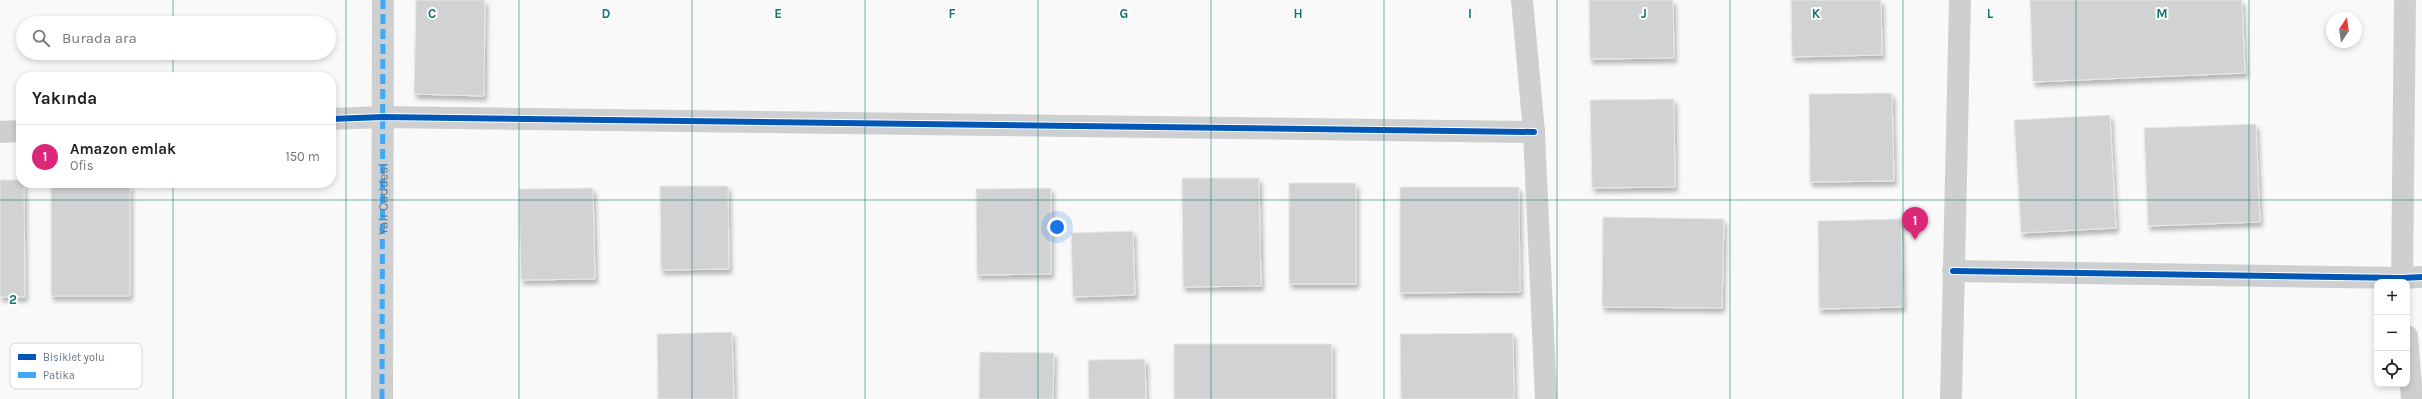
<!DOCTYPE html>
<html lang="tr">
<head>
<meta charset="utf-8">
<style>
  body { margin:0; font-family:Karla,sans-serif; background:#f2f2f2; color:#222 }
  .controls { position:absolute; right:12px; bottom:12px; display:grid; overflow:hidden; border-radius:8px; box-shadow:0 2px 6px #0003 }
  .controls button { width:36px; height:36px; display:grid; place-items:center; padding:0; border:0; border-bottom:1px solid #e0e0e0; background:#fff; color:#222; font:20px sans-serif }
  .compass { position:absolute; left:2326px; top:12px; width:36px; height:36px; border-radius:50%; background:#fff; box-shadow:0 2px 6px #0003; rotate:13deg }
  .you { position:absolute; left:1057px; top:227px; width:14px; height:14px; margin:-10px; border:3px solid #fff; border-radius:50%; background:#1a73e8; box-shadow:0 0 0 6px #1a73e833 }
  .badge { display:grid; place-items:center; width:26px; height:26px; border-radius:50%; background:#db2777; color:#fff; font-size:13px; font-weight:700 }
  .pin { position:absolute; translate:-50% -33px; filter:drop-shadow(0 1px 2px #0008) }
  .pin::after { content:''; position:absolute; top:21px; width:14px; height:12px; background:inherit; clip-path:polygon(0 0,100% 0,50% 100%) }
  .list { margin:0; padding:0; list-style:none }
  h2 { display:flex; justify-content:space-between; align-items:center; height:52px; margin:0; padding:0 16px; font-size:17px }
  h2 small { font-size:13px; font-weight:400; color:#767676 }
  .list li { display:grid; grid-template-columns:26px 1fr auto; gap:12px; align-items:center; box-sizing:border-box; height:64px; padding:0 16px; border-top:1px solid #e0e0e0 }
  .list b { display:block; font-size:15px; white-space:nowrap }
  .list p { margin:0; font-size:13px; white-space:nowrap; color:#767676 }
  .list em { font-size:13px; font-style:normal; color:#767676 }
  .icon { flex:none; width:22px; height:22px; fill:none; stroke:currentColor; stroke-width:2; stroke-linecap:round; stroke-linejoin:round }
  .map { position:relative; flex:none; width:2422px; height:399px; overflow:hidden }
  .search { position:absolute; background:#fff; box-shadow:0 2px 6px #0003; left:16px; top:16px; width:320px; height:44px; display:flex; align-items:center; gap:10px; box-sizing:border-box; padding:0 14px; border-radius:22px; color:#767676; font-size:15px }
  .panel { position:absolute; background:#fff; box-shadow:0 2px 6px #0003; left:16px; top:72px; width:320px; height:116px; border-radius:16px }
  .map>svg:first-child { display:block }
  .building { fill:#d0d2d3; stroke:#e8e8e8; filter:url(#shadow) }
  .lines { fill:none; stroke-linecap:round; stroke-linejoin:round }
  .minor { stroke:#cecfd0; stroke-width:22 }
  .quiet { stroke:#3fa9f5; stroke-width:5; stroke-dasharray:10 5; stroke-linecap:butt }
  .cycleway-casing { stroke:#fff; stroke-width:8 }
  .cycleway { stroke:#0057b8; stroke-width:6 }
  .grid { fill:none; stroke:#0f766e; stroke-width:1; stroke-opacity:0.55 }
  .labels { text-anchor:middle; stroke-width:4; stroke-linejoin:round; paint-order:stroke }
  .street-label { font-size:13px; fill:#657683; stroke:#fff }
  .key { fill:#fff; stroke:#d1d6da; stroke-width:1 }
  .key-label { font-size:11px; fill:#657683 }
  .grid-label { font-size:13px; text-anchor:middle; font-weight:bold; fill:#0f766e; stroke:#fff; stroke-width:4; stroke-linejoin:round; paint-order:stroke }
</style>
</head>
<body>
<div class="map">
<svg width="2422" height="399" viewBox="0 0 2422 399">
  <defs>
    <filter id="shadow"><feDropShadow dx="2.5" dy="4.5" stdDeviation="2" flood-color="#0004"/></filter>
  </defs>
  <rect width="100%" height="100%" fill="#f9f9f9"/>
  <path class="building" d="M416 0H485L484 96 414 94Z
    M1589 0H1673L1674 58 1590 59Z
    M1791 0H1881L1882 55 1792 57Z
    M2030 0H2242L2245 73 2033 82Z
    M1892 93 1894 181 1810 182 1809 94Z
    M1674 99 1675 187 1592 188 1590 100Z
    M2110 115 2116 228 2021 233 2014 120Z
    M2256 124 2260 222 2148 226 2144 128Z
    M1182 178H1259L1261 286 1183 287Z
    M0 180H21V183H24L25 297H0Z
    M1289 183H1356V284H1289Z
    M51 185H130V296H51Z
    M660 186H728L729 269 661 270Z
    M1400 187H1519L1520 292 1400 293Z
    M593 188 595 279 521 280 519 189Z
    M1051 188V274L977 275 976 189Z
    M1603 217 1724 219 1722 308 1602 307Z
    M1901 219 1903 307 1819 309 1818 221Z
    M1133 231 1135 295 1073 297 1071 233Z
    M732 332 734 399H658L657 334Z
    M1513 333 1514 399H1401L1400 334Z
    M1174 344H1332V399H1174Z
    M980 352 1054 353 1053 399H979Z
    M1145 359 1146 399H1089L1088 360Z"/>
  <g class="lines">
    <g class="minor">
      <path d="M1522 0 1534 132 1546 399"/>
      <path d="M331 119 383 117 1534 132"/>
      <path d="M0 132 21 131"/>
      <path d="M1953 271 2402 278 2422 277"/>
      <path d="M2402 282 2405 0"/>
      <path d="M2407 336 2412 399"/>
      <path id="s1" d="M382 399 383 0"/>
      <path d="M1951 399 1960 0"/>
    </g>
    <path class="quiet" d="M382 399 383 0"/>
    <defs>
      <path id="cycleway" d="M331 119 383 117 1534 132
        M1953 271 2402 278 2422 277"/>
    </defs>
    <use href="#cycleway" class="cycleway-casing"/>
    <use href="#cycleway" class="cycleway"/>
  </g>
  <path class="grid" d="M173 0V23M346 0V399M519 0V399M692 0V399M865 0V399M1038 0V399M1211 0V399M1384 0V399M1557 0V399M1730 0V399M1903 0V399M2076 0V399M2249 0V399M173 53V77M173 183V399M0 200H2422"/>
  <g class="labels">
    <g class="street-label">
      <text dy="5" stroke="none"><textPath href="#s1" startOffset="200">Yalı Caddesi</textPath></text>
    </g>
  </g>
  <rect x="10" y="343" width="132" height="46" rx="6" class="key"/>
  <rect x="18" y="354" width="18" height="6" fill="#0057b8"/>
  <rect x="18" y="372" width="18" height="6" fill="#3fa9f5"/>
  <g class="key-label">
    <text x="43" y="361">Bisiklet yolu</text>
    <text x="43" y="379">Patika</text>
  </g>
  <g class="grid-label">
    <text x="432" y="18">C</text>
    <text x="606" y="18">D</text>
    <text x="778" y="18">E</text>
    <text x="952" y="18">F</text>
    <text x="1124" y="18">G</text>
    <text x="1298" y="18">H</text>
    <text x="1470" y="18">I</text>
    <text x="1644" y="18">J</text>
    <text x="1816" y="18">K</text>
    <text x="1990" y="18">L</text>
    <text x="2162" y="18">M</text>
    <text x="13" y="304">2</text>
  </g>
</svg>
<div class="controls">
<button>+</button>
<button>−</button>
<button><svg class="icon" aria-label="locate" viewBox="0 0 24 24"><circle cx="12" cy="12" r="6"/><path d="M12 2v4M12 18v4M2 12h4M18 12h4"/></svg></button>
</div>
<svg class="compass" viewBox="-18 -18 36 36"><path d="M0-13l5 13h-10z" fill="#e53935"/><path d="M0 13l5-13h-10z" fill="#767676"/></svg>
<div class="you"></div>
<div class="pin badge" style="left:1915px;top:240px">1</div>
<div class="search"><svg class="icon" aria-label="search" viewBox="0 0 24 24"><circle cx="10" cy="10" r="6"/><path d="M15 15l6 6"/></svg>Burada ara</div>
<section class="panel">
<h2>Yakında<small></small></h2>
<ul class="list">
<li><span class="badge">1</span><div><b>Amazon emlak</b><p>Ofis</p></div><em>150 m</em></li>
</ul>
</section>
</div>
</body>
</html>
